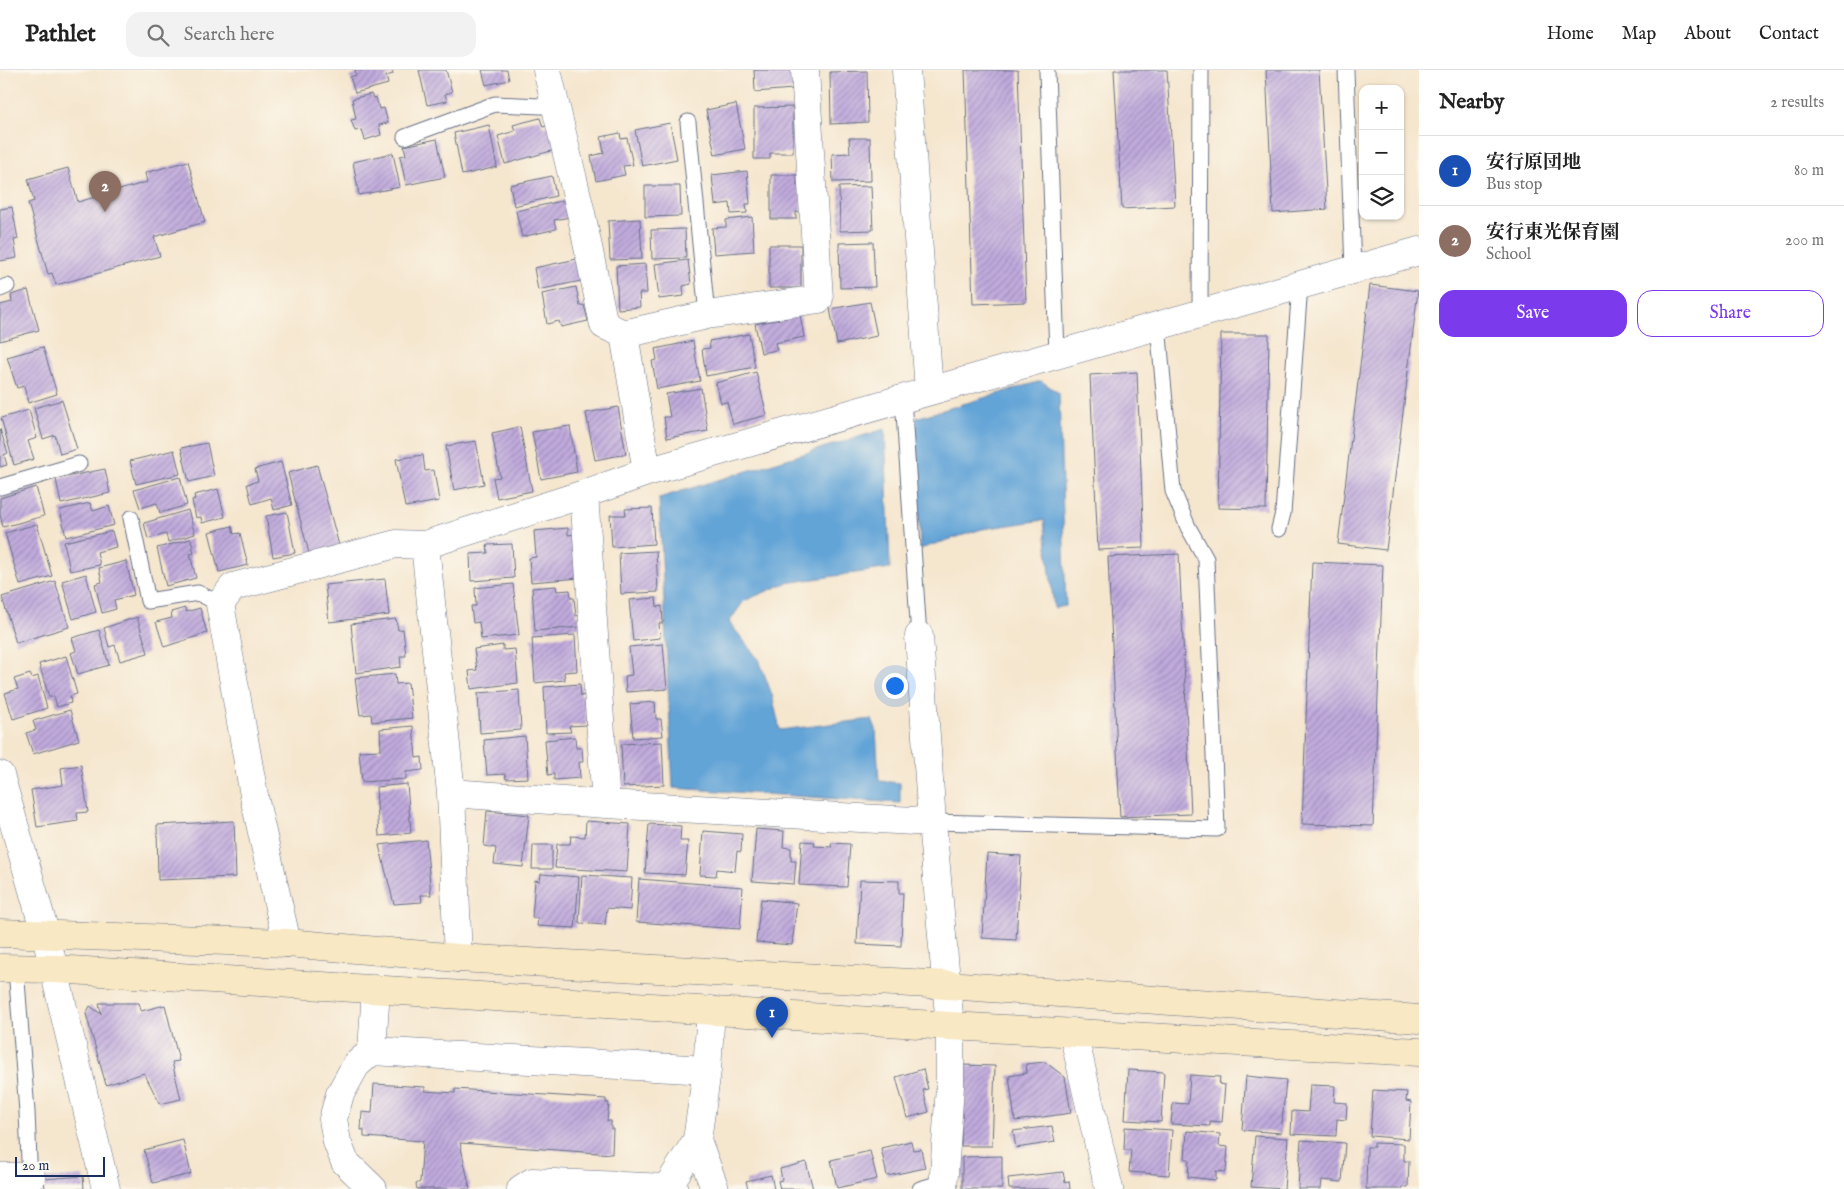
<!DOCTYPE html>
<html lang="en">
<head>
<meta charset="utf-8">
<style>
  body { margin:0; font-family:"IM FELL English","Noto Serif JP",serif; background:#f2f2f2; color:#222 }
  .controls { position:absolute; right:15px; top:15px; display:grid; overflow:hidden; border-radius:10px; box-shadow:0 1px 4px #0004 }
  .controls button { width:45px; height:45px; display:grid; place-items:center; padding:0; border:0; border-bottom:1px solid #e0e0e0; background:#fff; color:#222; font:25px sans-serif }
  .scale { position:absolute; left:15px; bottom:12px; width:90px; box-sizing:border-box; padding-left:5px; border:2px solid #1b2f5e; border-top:0; font-size:14px; line-height:18px; white-space:nowrap; color:#1b2f5e; -webkit-text-stroke:4px #fbf7ec; paint-order:stroke }
  .you { position:absolute; left:894px; top:615px; width:18px; height:18px; margin:-12px; border:4px solid #fff; border-radius:50%; background:#1a73e8; box-shadow:0 0 0 8px #1a73e833 }
  .badge { display:grid; place-items:center; width:32px; height:32px; border-radius:50%; background:#7c3aed; color:#fff; font-size:16px; font-weight:700 }
  .pin { position:absolute; translate:-50% -41px; filter:drop-shadow(0 1px 2px #0008) }
  .pin::after { content:''; position:absolute; top:26px; width:18px; height:15px; background:inherit; clip-path:polygon(0 0,100% 0,50% 100%) }
  .list { margin:0; padding:0; list-style:none }
  h2 { display:flex; justify-content:space-between; align-items:center; height:65px; margin:0; padding:0 20px; font-size:21px }
  h2 small { font-size:16px; font-weight:400; color:#767676 }
  .list li { display:grid; grid-template-columns:32px 1fr auto; gap:15px; align-items:center; box-sizing:border-box; height:70px; padding:0 20px; border-top:1px solid #e0e0e0 }
  .list b { display:block; font-size:19px; white-space:nowrap }
  .list p { margin:0; font-size:16px; white-space:nowrap; color:#767676 }
  .list em { font-size:16px; font-style:normal; color:#767676 }
  .actions { display:flex; gap:10px; padding:15px 20px }
  .actions a { flex:1; padding:11px 0; border:1px solid #7c3aed; border-radius:15px; text-align:center; font-size:18px; color:#7c3aed }
  .actions .main { background:#7c3aed; color:#fff }
  .icon { flex:none; width:28px; height:28px; fill:none; stroke:currentColor; stroke-width:2; stroke-linecap:round; stroke-linejoin:round }
  .map { position:relative; flex:none; width:1419px; height:1119px; overflow:hidden }
  header { display:flex; align-items:center; gap:30px; box-sizing:border-box; height:70px; padding:0 25px; background:#fff; border-bottom:1px solid #e0e0e0 }
  header strong { font-size:24px }
  nav { display:flex; gap:28px; margin-inline-start:auto; font-size:18px }
  .search { width:350px; height:45px; background:#f2f2f2; display:flex; align-items:center; gap:12px; box-sizing:border-box; padding:0 18px; border-radius:15px; color:#767676; font-size:19px }
  main { display:flex }
  aside { flex:1; background:#fff }
  .map>svg:first-child { display:block }
  .water { fill:#64a4d7; stroke:#406a9a }
  .building { fill:url(#building-hatch) }
  .lines { fill:none; stroke-linecap:round; stroke-linejoin:round }
  .lane-casing { stroke:#676f85; stroke-width:17 }
  .street-casing { stroke:#676f85; stroke-width:29 }
  .secondary-casing { stroke:#676f85; stroke-width:29 }
  .lane { stroke:#fff; stroke-width:15 }
  .street { stroke:#fff; stroke-width:28 }
  .secondary { stroke:#f8e8c3; stroke-width:28 }
</style>
</head>
<body>
<header>
<strong>Pathlet</strong>
<div class="search"><svg class="icon" aria-label="search" viewBox="0 0 24 24"><circle cx="10" cy="10" r="6"/><path d="M15 15l6 6"/></svg>Search here</div>
<nav><a>Home</a><a>Map</a><a>About</a><a>Contact</a></nav>
</header>
<main>
<div class="map">
<svg width="1419" height="1119" viewBox="0 0 1419 1119">
  <defs>
    <pattern id="building-hatch" width="6" height="6" patternUnits="userSpaceOnUse" patternTransform="scale(1.25)"><rect width="6" height="6" fill="#c1abdd"/><path d="M-1 1l2-2M0 6l6-6M5 7l2-2" fill="none" stroke="#9c8cb6"/></pattern>
  </defs>
  <rect width="100%" height="100%" fill="#fbf7ec"/>
  <filter id="ink" filterUnits="userSpaceOnUse"><feTurbulence type="fractalNoise" baseFrequency=".02" numOctaves="2"/><feDisplacementMap in="SourceGraphic" scale="10" xChannelSelector="R" yChannelSelector="G"/><feConvolveMatrix kernelMatrix="1 2 1 2 8 2 1 2 1" color-interpolation-filters="sRGB"/></filter>
  <filter id="wash" filterUnits="userSpaceOnUse"><feTurbulence type="fractalNoise" baseFrequency=".0096" numOctaves="4" result="noise"/><feDisplacementMap in="SourceGraphic" scale="20" xChannelSelector="R" yChannelSelector="G"/><feGaussianBlur stdDeviation="1.12" result="paint"/><feColorMatrix in="noise" values="0 0 0 0 0 0 0 0 0 0 0 0 0 0 0 0 0 1.4 0 .05"/><feComposite in="paint" operator="in"/></filter>
  <g filter="url(#wash)">
    <rect width="100%" height="100%" fill="#f5e6ce"/>
    <path class="water" d="M1041 311 1059 323 1066 536 1054 538 1044 450 982 459 920 479 916 348Z
      M885 359 890 498 786 513 744 531 729 552 759 590 772 625 780 660 872 649 876 659 879 711 900 713V733L673 718 659 428Z"/>
    <g id="blocks">
      <path class="building" d="M355 0H392L393 4 386 6 388 14 355 23 350 7 356 5Z
        M419 0H446L452 22 445 24 447 31 427 35Z
        M482 0H507L509 10 486 15Z
        M754 0H792L793 19 755 22Z
        M965 0H1018L1026 232 973 234Z
        M1114 0H1167L1175 136 1122 139Z
        M1266 0H1319L1327 139 1273 143Z
        M867 1 868 52 831 54 830 2Z
        M371 24 373 28 376 27 379 39 384 38 388 53 379 55 381 65 365 70 362 60 355 61 351 50 356 49 352 29Z
        M736 34 745 79 715 85 706 40Z
        M793 37V83H770V89H754V38Z
        M540 48 543 57 551 55 558 79 505 94 498 66 515 61 513 55Z
        M670 53 677 89 642 96 635 60Z
        M489 55 497 97 462 105 454 63Z
        M620 63 621 69 627 68 633 95 623 96 625 105 596 111 591 86 604 83 601 67Z
        M849 68H870L871 111 833 112 832 84 850 83Z
        M437 69 445 107 406 115 400 86 406 85 404 76Z
        M393 83 400 117 359 125 353 92Z
        M188 91 205 152 154 167 160 186 56 215 52 203 48 204 28 133 34 131 28 109 68 98 78 132 147 112 145 103Z
        M747 101 750 134H746L747 143 731 144 730 133 715 135 712 105Z
        M771 105H797V116H801V142H796V149H771Z
        M552 106 556 126 514 136 510 115Z
        M645 116H680L681 146 645 147Z
        M871 116 873 160 840 161 839 117Z
        M566 130 570 147 554 150 556 159 522 167 516 141Z
        M12 137 18 169 14 170 17 188 0 191V139Z
        M752 147 754 181 714 184 712 158 726 157V150Z
        M640 149 642 189 610 190 608 151Z
        M685 159 686 188 652 189 651 160Z
        M873 172 875 217 840 218 839 173Z
        M769 175H801V218H769Z
        M577 189 581 211 538 220 534 198Z
        M688 190 691 214 683 216 684 226 659 229 655 194Z
        M645 194 647 223H639L640 237 618 239 616 196Z
        M1370 215 1418 221 1386 480 1338 474Z
        M576 217 580 236 584 235 588 251 561 257 559 251 547 254 542 224Z
        M28 220 39 260 0 271V235L12 232 11 225Z
        M870 232 877 266 837 274 830 239Z
        M800 245 804 267 775 273 777 280 761 283 755 254Z
        M749 264 755 297 706 306 702 279 710 278 709 271Z
        M1221 264H1269L1266 439 1218 438Z
        M693 271 700 311 657 319 652 291 657 290 655 279Z
        M43 277 57 324 28 333 24 316 17 318 7 287Z
        M756 302 767 345 733 354 727 332 721 333 716 313Z
        M1137 302 1144 478 1098 480 1090 305Z
        M701 318 708 361 667 368 664 347H670L666 324Z
        M62 330 77 379 60 384 55 365 43 369 34 338Z
        M618 337 626 384 595 390 586 343Z
        M29 340 37 368 28 371 34 389 14 395 1 348Z
        M570 356 577 402 541 409 532 362Z
        M520 357 532 421 497 428 493 408 500 407 492 363Z
        M0 359 8 383 4 385 7 395 0 397Z
        M476 371 484 414 454 420 446 376Z
        M207 373 214 406 189 412 181 378Z
        M174 380 180 404 136 414 130 391Z
        M423 385 425 401 434 400 439 431 405 437 396 389Z
        M281 392 292 435 274 440 271 428 252 434 247 414 258 411 255 399Z
        M317 395 340 479 310 487 288 403Z
        M105 399 110 423 61 434 56 409Z
        M180 407 187 435 160 443 157 433 140 438 134 420Z
        M36 417 44 446 3 457 0 445V428Z
        M218 419 225 447 202 453 201 447 196 448 192 430 195 429 194 425Z
        M90 433 93 441 109 436 114 455 66 467 60 440Z
        M652 438 654 474 612 477 610 445H626L625 439Z
        M188 440 195 464 168 472 166 464 148 469 144 453Z
        M287 442 295 483 273 487 266 446Z
        M37 454 52 506 20 515 5 463Z
        M232 456 234 464 240 463 248 495 219 502 209 462Z
        M568 458V465L575 464 579 508 531 512 529 488 536 487 534 461Z
        M112 461 116 477 97 482 100 495 70 501 64 472Z
        M191 469 194 483 190 484 196 508 166 516 157 478Z
        M512 474 514 508 471 511 470 484 488 483 487 475Z
        M656 481 658 522 621 524 619 483Z
        M1179 484 1191 744 1120 747 1108 487Z
        M126 491 134 525 114 530 116 539 102 543 95 514 102 512 99 498Z
        M1312 492 1383 495 1373 756 1302 754Z
        M86 504 96 542 73 549 62 511Z
        M385 509 389 545 329 552 325 515Z
        M55 511 69 557 16 573 2 527Z
        M513 514 519 565 481 569 479 552 473 553 471 536H476L475 518Z
        M556 516 557 521 570 520 571 528H574L576 546 580 545V557L535 561 532 518Z
        M656 528 657 537 662 536 663 553H659L660 568 633 571 629 530Z
        M185 538 186 542 200 538 207 563 164 577 156 552 172 548 171 542Z
        M137 547 148 583 120 591 115 575 109 577 104 558Z
        M396 549 398 560 403 559 406 586H400L401 597 356 603 351 554Z
        M99 560 109 595 78 604 71 583 76 581 72 568Z
        M575 565 577 601 564 602 565 610 535 613 532 568Z
        M663 574 667 619 626 622 625 606 632 605 629 577Z
        M503 575V580L515 579 518 613 471 619 469 601 477 600 474 579Z
        M66 586 77 624 70 626 71 633 57 637 54 626 49 627 39 594Z
        M30 604 32 608 38 606 47 638 13 649 5 623 18 619 14 609Z
        M395 604 396 614 408 613 412 648 372 652 371 644 360 645 355 608Z
        M580 614 581 626 586 625V655L569 656 571 662 546 663 544 617Z
        M519 620 521 660 480 663 478 623Z
        M655 632 656 649H661L663 666 633 668 630 634Z
        M70 640 79 670 33 684 26 663 36 660 33 651Z
        M413 656 416 688 422 687 423 700 406 702V709L362 712 359 681 381 680 380 659Z
        M525 666 528 708 506 709 505 704 487 705 484 670Z
        M575 667 576 678H582L583 692H579L580 708 554 710V704L548 705 545 670Z
        M662 672 664 715 623 717 621 674Z
        M81 695 88 742 77 743 78 751 37 757 31 720 63 715 61 698Z
        M407 714 411 763 379 766 376 717Z
        M487 741 529 745 523 797 494 794 496 778 484 776Z
        M234 751 236 807 158 810 157 755Z
        M586 751 630 754 627 802 555 798 557 774H570L571 766 585 767Z
        M649 754 681 756 680 771H688L685 805 645 803Z
        M756 759 784 761 783 777 791 778V791H796L794 814 752 811Z
        M703 761 742 764 741 782 737 781 735 801 717 799 716 806 700 805Z
        M426 770 431 825H421L422 832 394 834 379 775Z
        M802 771 815 772 814 776 832 777 831 773 850 774 847 817 799 815Z
        M533 775H552V799H532Z
        M987 784 1021 786 1016 870 982 868Z
        M541 804 579 807 575 858 537 856 538 848H532L535 810 540 811Z
        M582 805 632 808 630 840 607 838 605 855 579 853Z
        M639 809 743 817 740 859 636 852Z
        M860 810 899 811V823H903L901 876 857 874Z
        M761 829 797 833 792 875 756 872Z
        M99 933H139L141 941 165 935 179 991 172 992 181 1029 160 1034 144 1003 106 1015 86 944 90 936 101 944Z
        M1045 992 1065 1007 1071 1043 1015 1051 1009 1006 1027 1003 1026 994Z
        M963 995 995 996 992 1076H961Z
        M923 999 928 1019 923 1020 929 1042 907 1048 896 1007Z
        M1128 1000 1164 1002 1161 1052 1125 1050Z
        M1190 1005 1220 1007 1219 1014 1225 1015 1222 1052 1210 1051V1056L1171 1054 1173 1033 1188 1034Z
        M1246 1006 1286 1010 1281 1063 1242 1060Z
        M374 1014 425 1017V1021L455 1023V1019L606 1029V1033H609L607 1051H611V1059H613L612 1084 460 1073 470 1119H417L416 1114 420 1112 423 1071 364 1067V1060H361L362 1042 372 1043Z
        M1310 1015 1335 1016 1334 1032 1347 1033 1346 1050 1337 1049 1336 1066 1291 1064 1292 1041 1308 1042Z
        M1373 1020 1407 1022 1406 1031 1411 1032 1409 1069 1370 1066Z
        M1052 1056 1055 1072 1016 1078 1013 1061Z
        M1125 1057 1172 1060 1169 1105 1129 1102 1131 1080H1124Z
        M1187 1061 1220 1064 1219 1076 1228 1077 1226 1102 1216 1101V1110L1188 1107 1189 1089H1185Z
        M1255 1066 1288 1068 1284 1119 1251 1117Z
        M183 1070 191 1104 153 1113 144 1080Z
        M1301 1070 1345 1073 1342 1112 1322 1110 1321 1119H1298Z
        M911 1071 913 1080 921 1079 925 1098 887 1106 881 1078Z
        M1374 1073 1404 1074V1091H1409L1408 1117H1402V1119H1366L1367 1077H1374Z
        M870 1081 877 1109 837 1118 831 1090Z
        M1002 1086V1119H962V1087Z
        M806 1092 813 1119H780L778 1111 782 1110 780 1099Z
        M1063 1102 1065 1112 1069 1111 1070 1119H1009L1008 1108Z
        M771 1105 774 1119H748L746 1111Z
        M83 1106 84 1119H45L44 1109Z"/>
    </g>
  </g>
  <g filter="url(#ink)">
    <use href="#blocks" fill-opacity="0" stroke="#676f85" stroke-width="1"/>
    <g class="lines">
      <defs>
        <path id="lane" d="M1346 0 1353 200
          M1047 1 1057 284
          M688 52 707 245
          M405 67 495 34 541 36 556 34
          M0 219 7 216
          M1200 243 1201 0
          M903 328 919 566
          M0 417 79 394
          M131 448 148 531 198 523 220 534
          M1279 459 1283 443 1300 215
          M932 752 1217 759 1206 489 1188 457 1173 421 1158 255
          M16 898 27 1042 30 1114
          M920 1119 944 1112"/>
        <path id="street" d="M547 0 581 143 604 255 624 264
          M906 0 929 321
          M647 402 624 264 707 245 819 229 805 0
          M584 424 606 734
          M919 566 932 752 950 956V1016L943 1119
          M0 705 46 866 106 1119
          M451 723 606 734 932 752
          M287 873 255 731 220 534 233 517 396 474 425 475
          M458 888 451 723 425 475 584 424 647 402 1419 181
          M711 940 707 1000 697 1070 715 1119
          M1073 962 1109 1119
          M372 981 376 919
          M0 1107H31
          M373 1119 345 1092 337 1072 333 1049 340 1024 356 995 372 981 707 1000
          M521 1119 532 1112 667 1118
          M674 1119 667 1118 697 1070"/>
        <path id="secondary" d="M0 863 287 873 458 888 948 915 1419 949
          M0 898 55 899 950 956 1419 982"/>
      </defs>
      <use href="#lane" class="lane-casing"/>
      <use href="#street" class="street-casing"/>
      <use href="#secondary" class="secondary-casing"/>
      <use href="#lane" class="lane"/>
      <use href="#street" class="street"/>
      <use href="#secondary" class="secondary"/>
    </g>
  </g>
</svg>
<div class="controls">
<button>+</button>
<button>−</button>
<button><svg class="icon" aria-label="layers" viewBox="0 0 24 24"><path d="M12 4l9 5-9 5-9-5zM3 14l9 5 9-5"/></svg></button>
</div>
<div class="scale">20 m</div>
<div class="you"></div>
<div class="pin badge" style="left:772px;top:968px;background:#1a4fb4">1</div>
<div class="pin badge" style="left:105px;top:142px;background:#8d6e63">2</div>
</div>
<aside>
<h2>Nearby<small>2 results</small></h2>
<ul class="list">
<li><span class="badge" style="background:#1a4fb4">1</span><div><b>安行原団地</b><p>Bus stop</p></div><em>80 m</em></li>
<li><span class="badge" style="background:#8d6e63">2</span><div><b>安行東光保育園</b><p>School</p></div><em>200 m</em></li>
</ul>
<div class="actions"><a class="main">Save</a><a>Share</a></div>
</aside>
</main>
</body>
</html>
